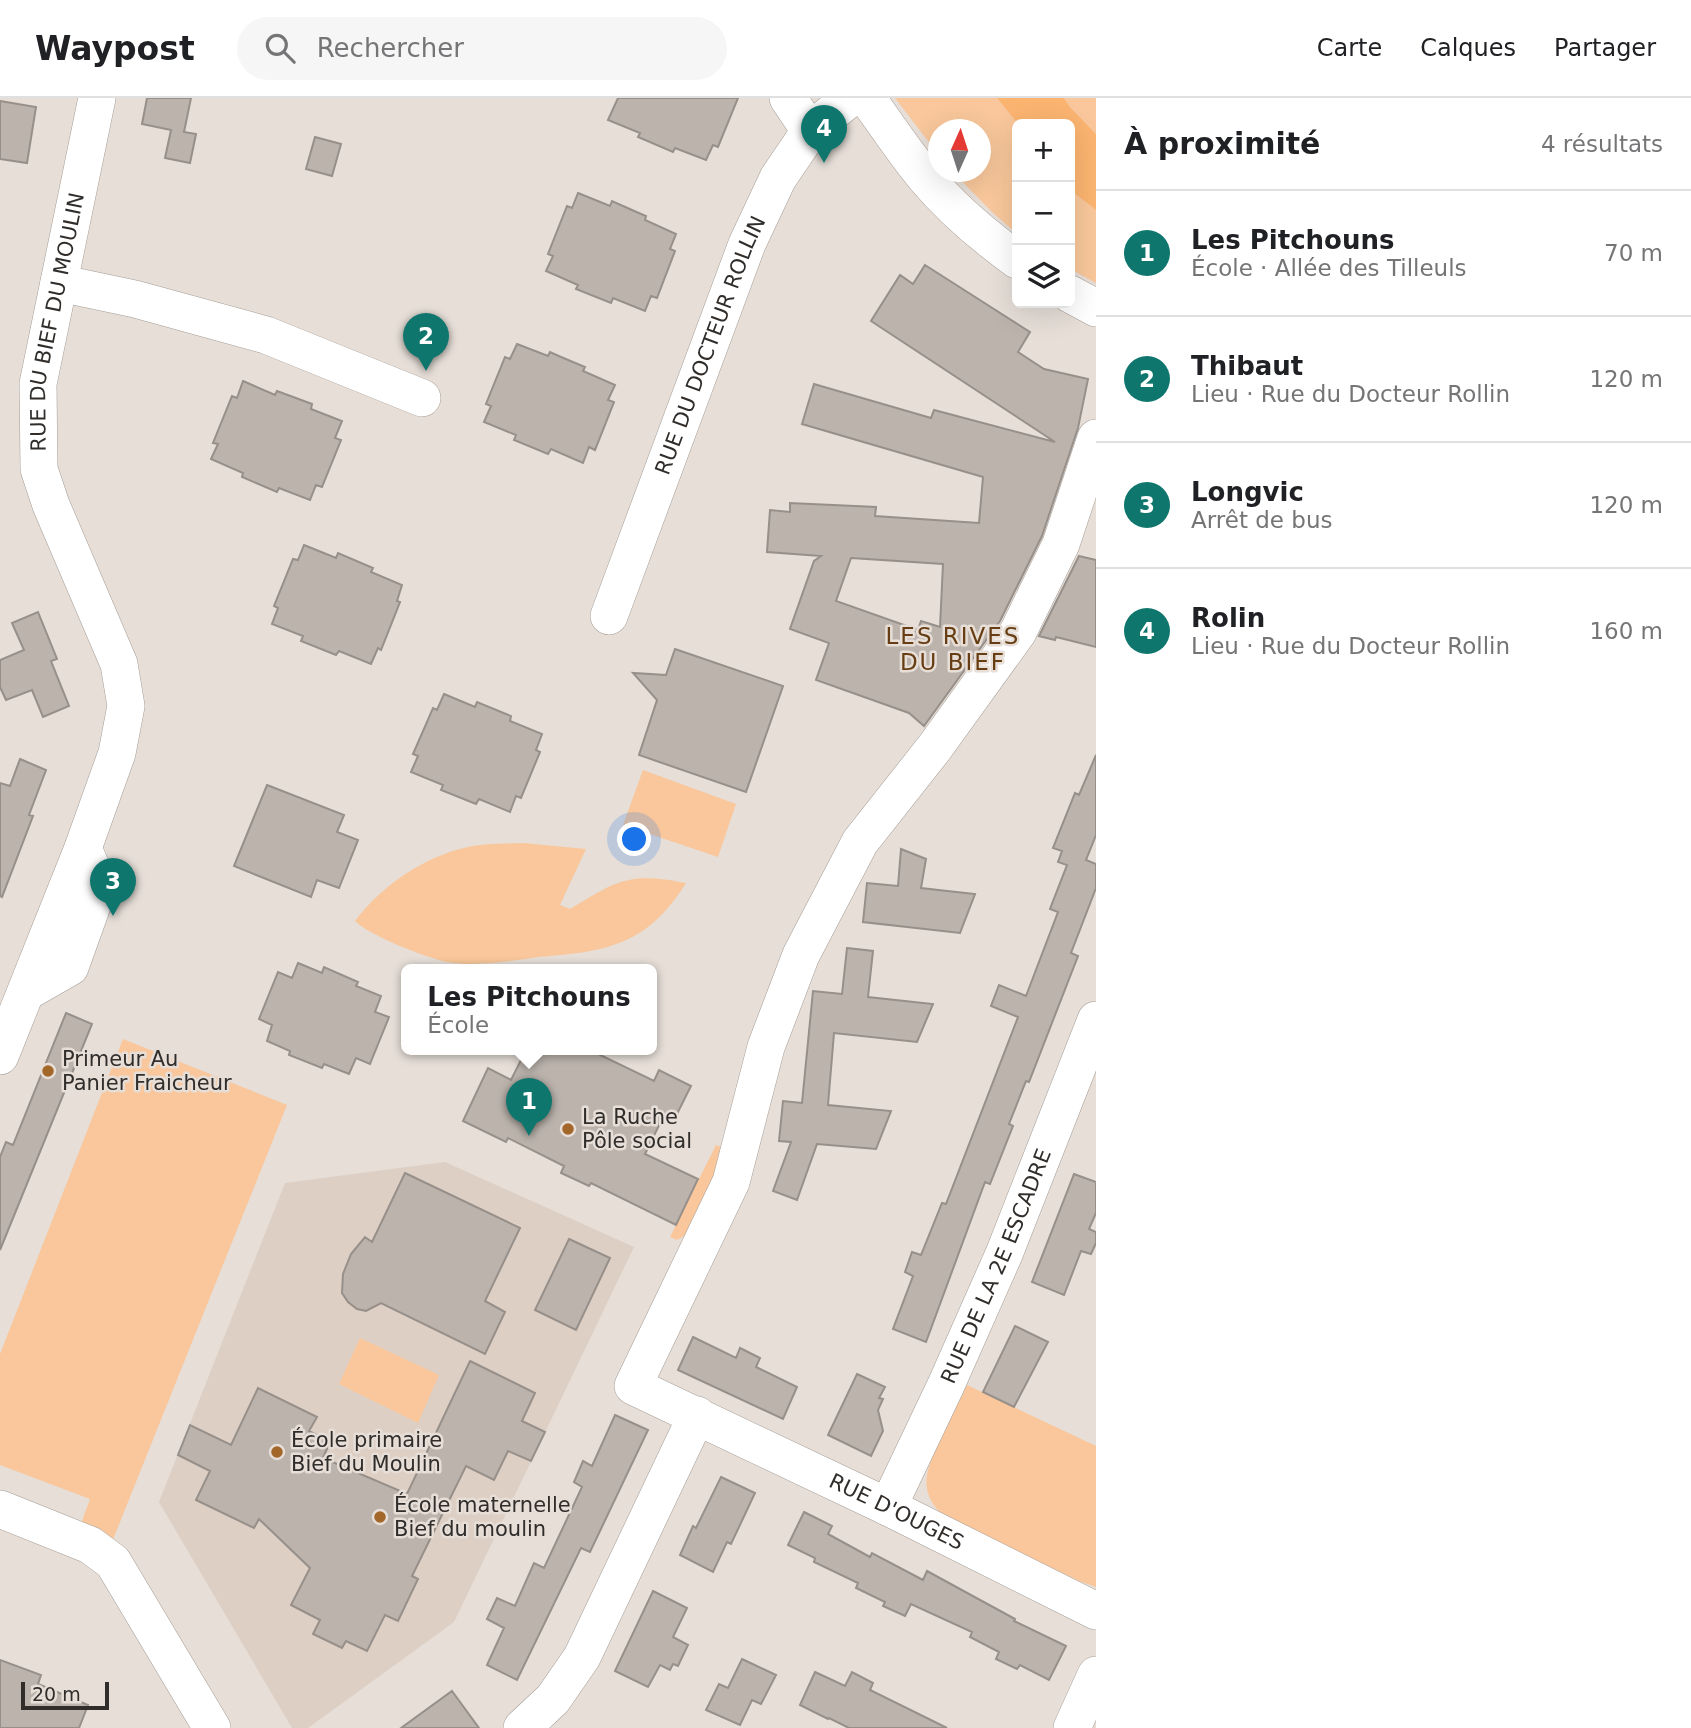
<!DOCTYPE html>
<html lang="fr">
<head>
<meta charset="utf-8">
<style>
  body { margin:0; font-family:"DejaVu Sans",sans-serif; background:#f6f6f6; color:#202124 }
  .controls { position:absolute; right:21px; top:21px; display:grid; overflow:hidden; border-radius:10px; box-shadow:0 7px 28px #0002 }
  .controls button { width:63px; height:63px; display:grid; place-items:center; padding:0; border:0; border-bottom:2px solid #e0e0e0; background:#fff; color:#202124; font:35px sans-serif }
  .compass { position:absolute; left:928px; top:21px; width:63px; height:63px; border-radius:50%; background:#fff; box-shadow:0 7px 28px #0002; rotate:3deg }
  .scale { position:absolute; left:21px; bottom:18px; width:88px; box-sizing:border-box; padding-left:7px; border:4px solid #302d2b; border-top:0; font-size:19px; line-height:24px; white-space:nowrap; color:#302d2b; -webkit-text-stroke:5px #e6ded7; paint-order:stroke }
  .you { position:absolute; left:635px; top:742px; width:24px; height:24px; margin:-18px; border:5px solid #fff; border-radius:50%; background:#1a73e8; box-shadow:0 0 0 10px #1a73e833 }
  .badge { display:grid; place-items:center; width:46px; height:46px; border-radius:50%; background:#0f766e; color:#fff; font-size:23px; font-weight:700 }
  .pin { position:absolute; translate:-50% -58px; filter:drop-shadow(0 2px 4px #0008) }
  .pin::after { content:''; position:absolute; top:37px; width:24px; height:21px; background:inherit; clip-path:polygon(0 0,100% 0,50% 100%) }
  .popup { position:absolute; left:401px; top:866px; width:256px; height:91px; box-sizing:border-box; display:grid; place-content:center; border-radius:10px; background:#fff; filter:drop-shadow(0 2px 5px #0005); font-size:23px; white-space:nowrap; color:#757577 }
  .popup b { font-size:26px; color:#202124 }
  .popup::after { content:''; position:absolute; left:50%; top:100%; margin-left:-14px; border:14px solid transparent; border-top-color:#fff }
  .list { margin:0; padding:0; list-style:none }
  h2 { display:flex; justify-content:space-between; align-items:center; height:91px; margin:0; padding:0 28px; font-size:30px }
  h2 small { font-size:23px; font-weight:400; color:#757577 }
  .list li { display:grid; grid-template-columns:46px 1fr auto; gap:21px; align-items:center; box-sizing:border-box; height:126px; padding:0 28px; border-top:2px solid #e0e0e0 }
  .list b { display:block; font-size:26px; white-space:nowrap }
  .list p { margin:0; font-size:23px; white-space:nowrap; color:#757577 }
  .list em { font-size:23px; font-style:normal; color:#757577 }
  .icon { flex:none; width:38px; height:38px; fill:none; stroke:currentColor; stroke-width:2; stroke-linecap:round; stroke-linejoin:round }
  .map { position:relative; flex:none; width:1096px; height:1630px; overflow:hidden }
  header { display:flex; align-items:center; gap:42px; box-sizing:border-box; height:98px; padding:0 35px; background:#fff; border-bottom:2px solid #e0e0e0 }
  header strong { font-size:33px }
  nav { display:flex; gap:38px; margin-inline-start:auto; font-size:24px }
  .search { width:490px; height:63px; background:#f6f6f6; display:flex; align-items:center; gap:18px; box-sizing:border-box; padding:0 24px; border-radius:38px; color:#757577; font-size:26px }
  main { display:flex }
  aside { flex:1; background:#fff }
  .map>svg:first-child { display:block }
  .built { fill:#ddcfc4 }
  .green { fill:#f9c79b }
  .water { fill:#fbb470 }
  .building { fill:#bbb3ac; stroke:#978f89; stroke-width:2; fill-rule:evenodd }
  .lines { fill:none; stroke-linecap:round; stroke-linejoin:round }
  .minor-casing { stroke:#a59d97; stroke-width:38 }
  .minor { stroke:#fff; stroke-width:37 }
  .poi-dot { fill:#a36729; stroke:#e6ded7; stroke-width:2.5 }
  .labels { text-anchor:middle; stroke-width:5; stroke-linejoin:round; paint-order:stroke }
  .street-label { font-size:21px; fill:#302d2b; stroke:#e6ded7 }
  .poi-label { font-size:21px; fill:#302d2b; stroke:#e6ded7; text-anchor:start }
  .neighbourhood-label { font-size:23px; letter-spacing:2px; fill:#673e13; stroke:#e6ded7 }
</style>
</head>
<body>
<header>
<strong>Waypost</strong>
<div class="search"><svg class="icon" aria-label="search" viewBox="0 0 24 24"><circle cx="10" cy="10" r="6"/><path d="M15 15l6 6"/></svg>Rechercher</div>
<nav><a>Carte</a><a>Calques</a><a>Partager</a></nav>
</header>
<main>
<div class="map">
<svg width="1096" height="1630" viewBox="0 0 1096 1630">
  <rect width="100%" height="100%" fill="#e6ded7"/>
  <path class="built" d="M445 1064 634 1149 454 1524 308 1630H292L159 1404 285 1085Z"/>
  <path class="green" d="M895 0H997L1018 26 1017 136 991 113 953 74H981V32H939L938 56Z
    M1064 0H1096V36L1070 9Z
    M1070 92 1096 112V185L1070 171Z
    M643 672 736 706 718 759 623 727Z
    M523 745 586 751 560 807 570 811C618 782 629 774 686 785 671 809 651 832 624 843 596 855 569 856 539 859 511 863 482 868 453 865 433 863 368 837 355 823 381 788 425 758 468 749 485 745 505 746 523 745Z
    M123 941 287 1007 112 1444 79 1431 90 1401 0 1367V1256Z
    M716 1047 726 1051 689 1135 677 1142 670 1139Z
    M360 1240 439 1277 418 1325 339 1286Z
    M967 1287 1096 1348V1489L1079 1483 945 1419C914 1392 928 1368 943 1336 951 1320 959 1303 967 1287Z"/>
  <path class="water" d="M997 0H1064L1070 9 1096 36V112L1070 92V26H1018Z"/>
  <path class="building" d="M147 0H191L184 34 196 36 190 65 165 60 171 32 142 26Z
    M618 0H738L718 49 713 47 706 62 675 50 673 54 638 39 640 35 608 22Z
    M0 3 36 9 27 65 0 61Z
    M315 39 341 46 332 78 306 71Z
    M578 95 610 108 612 103 632 112 646 118 645 122 676 136 670 151 675 153 657 200 651 198 645 213 613 200 611 205 576 191 578 187 546 173 553 158 548 156 567 108 572 110Z
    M925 167 1030 234 1018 254 1044 271 1088 281 1078 330 1042 438 1000 523 924 628 909 615 816 582 829 545 790 531 814 463 821 458 767 454 770 412 790 414V405L876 409 875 418 979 425 983 379 802 326 814 286 931 320 934 312 1055 344 871 223 900 177 913 186ZM851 460 943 466 940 529 921 523 918 532 836 503Z
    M517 246 548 258 550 254 561 259 585 269 583 273 615 287 608 302 614 304 595 352 589 349 583 365 551 351 548 356 514 342 516 337 484 324 491 308 486 306 505 259 510 261Z
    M243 283 275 297 277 293 312 306 311 311 342 323 335 340 341 342 322 389 316 387 310 402 279 390 277 394 242 379 243 375 211 361 218 346 213 345 232 298 237 300Z
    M304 447 336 460 338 455 373 470 371 474 402 487 397 503 400 504 381 552 378 550 371 566 339 553 336 557 301 543 303 538 272 526 278 510 274 508 293 461 298 462Z
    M1079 458 1096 462V549L1056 539 1055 542 1039 538Z
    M38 514 57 561 51 563 69 608 43 619 32 592 6 602 0 589V562L24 552 12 525Z
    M675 551 783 588 746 694 639 657 657 602 633 575 666 577Z
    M444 596 475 609 477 604 511 618 510 623 542 636 536 652 540 654 521 700 516 698 510 714 479 701 476 706 441 692 443 687 411 674 418 658 413 656 433 610 437 612Z
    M1096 657V737L1086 762 1096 766V790L1071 855 1078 858 1029 984 1026 983 1009 1026 1013 1028 990 1086 985 1084 926 1244 893 1231 913 1178 905 1174 912 1154 921 1157 942 1105 946 1106 1018 919 991 908 999 887 1026 898 1058 814 1050 811 1067 767 1058 764 1062 753 1053 750 1075 695 1079 697Z
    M20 661 46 672 29 717 33 718 2 799 0 798V685L10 688Z
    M267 687 344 717 337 734 358 742 339 790 317 782 311 799 234 768Z
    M901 751 926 761 921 790 975 796 960 835 863 824 867 785 898 788Z
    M847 850 873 853 868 899 933 906 917 944 834 935 828 1007 891 1013 876 1051 817 1046 797 1102 773 1093 791 1044 779 1043 783 1003 802 1005 813 893 842 896Z
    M298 865 322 875 324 869 358 884 356 888 381 898 375 914 389 919 370 966 356 960 349 976 324 966 322 970 289 957 290 953 267 943 272 927 259 921 278 874 292 880Z
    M66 915 92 926 0 1152V1059L6 1044 13 1047Z
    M526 952H590L654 983 659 972 691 988 675 1020 665 1015 645 1056 698 1081 676 1127 591 1085 589 1088 561 1075 564 1068 508 1040 506 1044 463 1023 488 970 511 982Z
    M405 1075 520 1130 485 1203 505 1214 485 1256 381 1205 366 1213 357 1211 348 1204 342 1195 343 1176 351 1156 365 1139 372 1144Z
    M1074 1076 1096 1084V1115L1089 1131 1096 1134V1145L1091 1156 1081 1153 1064 1197 1032 1184Z
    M569 1141 610 1160 576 1232 535 1212Z
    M1015 1228 1048 1244 1014 1309 983 1294Z
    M693 1239 736 1260 740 1250 760 1260 756 1269 797 1289 783 1321 678 1272Z
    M470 1263 535 1295 522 1323 545 1334 531 1363 508 1353 494 1382 466 1368 412 1478 418 1481 398 1523 385 1517 367 1553 346 1543 342 1550 313 1536 320 1522 291 1507 310 1470 259 1421 254 1430 196 1402 210 1373 178 1357 190 1327 231 1347 258 1290 317 1319 309 1333 330 1344 323 1360 407 1396Z
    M857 1276 885 1289 879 1300 883 1301 878 1312 883 1333 871 1358 828 1337Z
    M615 1317 648 1332 590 1454 581 1450 517 1582 487 1567 504 1530 487 1521 497 1500 515 1508 534 1465 544 1470 582 1389 574 1384 583 1363 592 1368Z
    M721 1379 755 1395 731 1446 727 1444 713 1474 680 1457 693 1428 696 1430Z
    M804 1414 832 1428 828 1436 870 1459 872 1455 923 1482 927 1473 1015 1521 1014 1523 1066 1548 1049 1582 1020 1567 1017 1571 996 1561 999 1554 970 1539 972 1534 911 1506 905 1518 883 1508 885 1504 856 1490 858 1485 814 1464 815 1460 788 1447Z
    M653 1493 687 1510 673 1539 688 1547 678 1568 673 1566 670 1572 660 1567 648 1589 615 1573Z
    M742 1561 776 1577 761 1606 752 1602 740 1627 706 1612 719 1586 728 1590Z
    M0 1562 41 1577 38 1586 88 1607 79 1630H0Z
    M815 1574 845 1588 852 1574 873 1585 870 1592 947 1630H849L829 1620 828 1621 800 1607Z
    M452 1593 479 1630H401Z"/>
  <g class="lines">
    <defs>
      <g id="minor">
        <path d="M788 0 810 33"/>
        <path d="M867 0C886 26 904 54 925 79 951 110 984 138 1017 162"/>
        <path d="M59 185 135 201 266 237 422 300"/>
        <path d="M1070 196 1096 210"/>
        <path id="s1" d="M1096 340 1061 446 1018 534 935 649 860 744 801 857 766 949 731 1084 633 1288 888 1409 1096 1513"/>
        <path id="s2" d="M609 518 747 146 778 80 810 33 850 0"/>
        <path d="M28 893 70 869 99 788 83 750"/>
        <path id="s3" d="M0 958 83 750 117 655 126 608 119 566 51 407 39 371 38 286 97 0"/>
        <path id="s4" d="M888 1409 946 1287 1004 1156 1096 922"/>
        <path d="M0 1411 90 1447 113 1464 212 1630"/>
        <path d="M522 1630 553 1601 582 1559 697 1317"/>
        <path d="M1072 1630 1096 1577"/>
      </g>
    </defs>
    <use href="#minor" class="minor-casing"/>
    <use href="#minor" class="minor"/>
  </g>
  <g class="poi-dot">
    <circle cx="48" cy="973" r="7"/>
    <circle cx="568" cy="1031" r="7"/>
    <circle cx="277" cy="1354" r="7"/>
    <circle cx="380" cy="1419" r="7"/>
  </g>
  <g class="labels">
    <g class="street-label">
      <text dy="7" stroke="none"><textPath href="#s3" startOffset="775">RUE DU BIEF DU MOULIN</textPath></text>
      <text dy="7" stroke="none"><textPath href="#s2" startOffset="289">RUE DU DOCTEUR ROLLIN</textPath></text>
      <text dy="7" stroke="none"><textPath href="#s4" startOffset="264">RUE DE LA 2E ESCADRE</textPath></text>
      <text dy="7" stroke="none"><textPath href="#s1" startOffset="1356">RUE D'OUGES</textPath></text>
    </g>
    <g class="poi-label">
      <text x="62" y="968">Primeur Au<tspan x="62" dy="24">Panier Fraicheur</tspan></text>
      <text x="582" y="1026">La Ruche<tspan x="582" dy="24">Pôle social</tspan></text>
      <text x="291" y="1349">École primaire<tspan x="291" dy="24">Bief du Moulin</tspan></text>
      <text x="394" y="1414">École maternelle<tspan x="394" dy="24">Bief du moulin</tspan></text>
    </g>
    <g class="neighbourhood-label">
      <text x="953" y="546">LES RIVES<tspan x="953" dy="26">DU BIEF</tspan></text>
    </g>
  </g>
</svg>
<div class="controls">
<button>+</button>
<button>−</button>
<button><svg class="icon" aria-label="layers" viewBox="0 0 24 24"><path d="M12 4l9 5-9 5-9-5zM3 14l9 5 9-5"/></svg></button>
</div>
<svg class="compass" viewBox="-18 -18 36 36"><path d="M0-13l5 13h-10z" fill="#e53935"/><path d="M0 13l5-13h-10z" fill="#757577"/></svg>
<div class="scale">20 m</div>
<div class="you"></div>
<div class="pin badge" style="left:529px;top:1038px">1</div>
<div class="popup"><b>Les Pitchouns</b>École</div>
<div class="pin badge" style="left:426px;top:273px">2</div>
<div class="pin badge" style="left:113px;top:818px">3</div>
<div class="pin badge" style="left:824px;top:65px">4</div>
</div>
<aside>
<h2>À proximité<small>4 résultats</small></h2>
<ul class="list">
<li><span class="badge">1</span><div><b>Les Pitchouns</b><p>École · Allée des Tilleuls</p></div><em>70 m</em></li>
<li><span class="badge">2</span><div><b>Thibaut</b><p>Lieu · Rue du Docteur Rollin</p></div><em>120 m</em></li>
<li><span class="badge">3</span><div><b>Longvic</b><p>Arrêt de bus</p></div><em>120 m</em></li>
<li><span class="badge">4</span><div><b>Rolin</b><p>Lieu · Rue du Docteur Rollin</p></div><em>160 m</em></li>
</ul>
</aside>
</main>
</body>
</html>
